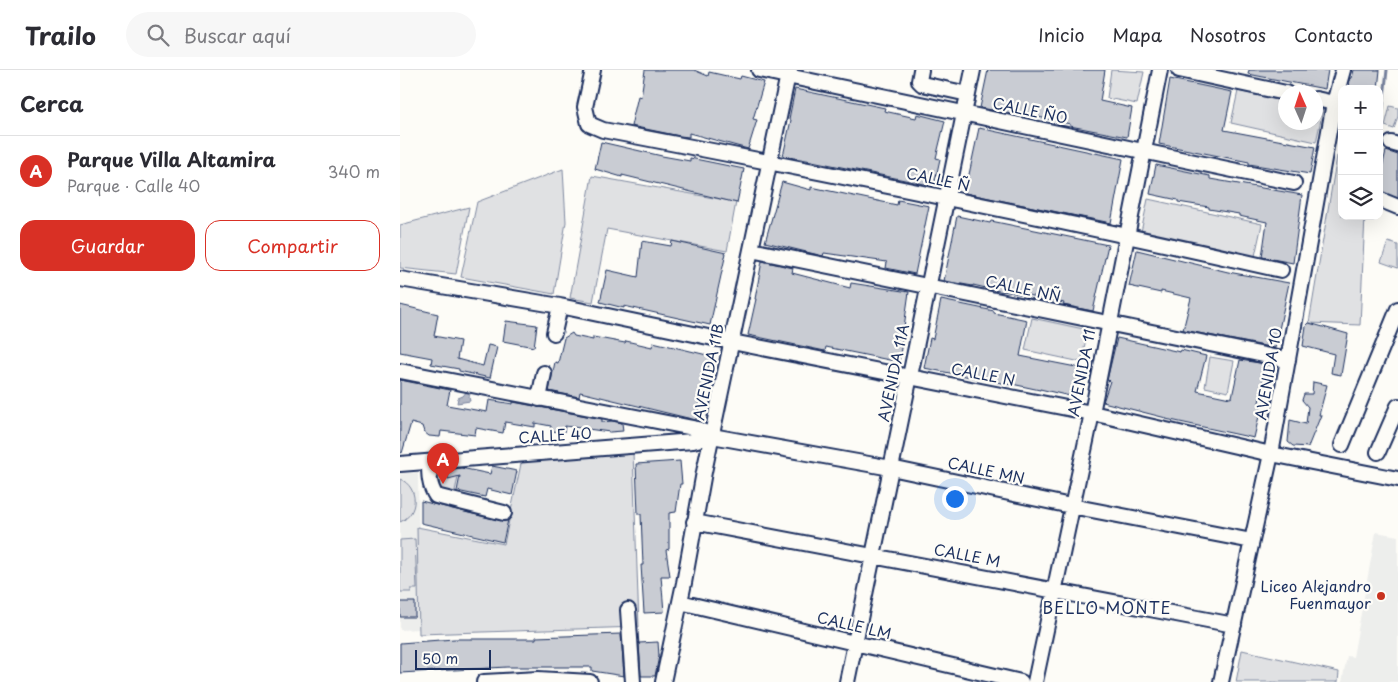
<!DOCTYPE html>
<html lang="es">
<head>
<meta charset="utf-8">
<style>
  body { margin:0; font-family:"Playpen Sans",sans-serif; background:#f7f7f7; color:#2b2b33 }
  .controls { position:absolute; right:15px; top:15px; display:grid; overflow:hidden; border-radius:10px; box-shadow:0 5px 20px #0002 }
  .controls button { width:45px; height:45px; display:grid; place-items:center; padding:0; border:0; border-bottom:1px solid #e1e1e2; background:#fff; color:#2b2b33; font:25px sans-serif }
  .compass { position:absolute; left:878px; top:15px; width:45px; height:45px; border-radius:50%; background:#fff; box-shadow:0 5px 20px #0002; rotate:357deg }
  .scale { position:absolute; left:15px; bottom:12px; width:76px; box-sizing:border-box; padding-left:5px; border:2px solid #1b2f5e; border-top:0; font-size:14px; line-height:18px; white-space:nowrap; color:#1b2f5e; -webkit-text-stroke:4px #fdfcf7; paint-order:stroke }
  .you { position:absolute; left:554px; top:428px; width:18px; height:18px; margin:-12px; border:4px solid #fff; border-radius:50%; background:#1a73e8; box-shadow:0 0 0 8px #1a73e833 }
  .badge { display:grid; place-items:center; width:32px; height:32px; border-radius:50%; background:#d93025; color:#fff; font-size:16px; font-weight:700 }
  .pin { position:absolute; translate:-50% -41px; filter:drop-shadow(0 1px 2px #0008) }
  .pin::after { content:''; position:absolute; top:26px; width:18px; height:15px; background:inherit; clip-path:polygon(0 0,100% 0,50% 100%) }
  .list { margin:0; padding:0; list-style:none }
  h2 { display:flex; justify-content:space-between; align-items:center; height:65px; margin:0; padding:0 20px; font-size:21px }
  h2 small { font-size:16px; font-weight:400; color:#7c7c81 }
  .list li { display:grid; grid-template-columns:32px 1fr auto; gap:15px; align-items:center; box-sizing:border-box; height:70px; padding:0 20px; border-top:1px solid #e1e1e2 }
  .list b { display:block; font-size:19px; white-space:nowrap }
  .list p { margin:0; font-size:16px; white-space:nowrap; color:#7c7c81 }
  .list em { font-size:16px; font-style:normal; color:#7c7c81 }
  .actions { display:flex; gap:10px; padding:15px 20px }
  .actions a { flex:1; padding:11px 0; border:1px solid #d93025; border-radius:15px; text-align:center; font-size:18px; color:#d93025 }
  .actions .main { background:#d93025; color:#fff }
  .icon { flex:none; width:28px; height:28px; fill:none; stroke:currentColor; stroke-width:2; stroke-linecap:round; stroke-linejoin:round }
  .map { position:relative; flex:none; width:998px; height:612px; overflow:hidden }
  header { display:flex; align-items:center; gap:30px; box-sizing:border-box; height:70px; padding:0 25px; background:#fff; border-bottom:1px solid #e1e1e2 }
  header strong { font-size:24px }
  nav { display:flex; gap:28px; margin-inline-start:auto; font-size:18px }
  .search { width:350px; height:45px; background:#f7f7f7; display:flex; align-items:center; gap:12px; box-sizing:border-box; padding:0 18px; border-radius:28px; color:#7c7c81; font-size:19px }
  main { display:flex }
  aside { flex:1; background:#fff }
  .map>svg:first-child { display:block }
  .built { fill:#edeeec }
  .green { fill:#e0e1e3; stroke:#7e88a0 }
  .water { fill:#b3b8c5; stroke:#76819c }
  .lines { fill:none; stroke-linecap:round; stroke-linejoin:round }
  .stream { stroke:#76819c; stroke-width:3 }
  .building { fill:#c9ccd3; stroke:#1b2f5e }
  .minor-casing { stroke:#1b2f5e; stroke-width:18 }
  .minor { stroke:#fdfcf7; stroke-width:14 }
  .poi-dot { fill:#c8321e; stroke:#fdfcf7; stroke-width:2 }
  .labels { text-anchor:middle; stroke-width:4.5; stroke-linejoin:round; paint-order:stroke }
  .street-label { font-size:15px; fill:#1b2f5e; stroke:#fdfcf7 }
  .poi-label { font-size:15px; fill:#1b2f5e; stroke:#fdfcf7; text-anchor:end }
  .neighbourhood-label { font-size:16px; letter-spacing:1px; fill:#1b2f5e; stroke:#fdfcf7 }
</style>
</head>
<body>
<header>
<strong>Trailo</strong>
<div class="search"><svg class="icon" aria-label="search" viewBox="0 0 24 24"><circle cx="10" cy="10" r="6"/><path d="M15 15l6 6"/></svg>Buscar aquí</div>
<nav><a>Inicio</a><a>Mapa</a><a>Nosotros</a><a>Contacto</a></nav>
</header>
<main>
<aside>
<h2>Cerca<small></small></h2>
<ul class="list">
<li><span class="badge">A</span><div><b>Parque Villa Altamira</b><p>Parque · Calle 40</p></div><em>340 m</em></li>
</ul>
<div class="actions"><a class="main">Guardar</a><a>Compartir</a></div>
</aside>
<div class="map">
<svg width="998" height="612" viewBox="0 0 998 612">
  <rect width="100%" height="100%" fill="#fdfcf7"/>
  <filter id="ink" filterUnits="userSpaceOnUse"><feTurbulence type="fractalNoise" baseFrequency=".02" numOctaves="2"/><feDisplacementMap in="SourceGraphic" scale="10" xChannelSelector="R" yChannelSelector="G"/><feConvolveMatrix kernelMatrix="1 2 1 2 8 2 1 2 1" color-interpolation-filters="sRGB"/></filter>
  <g filter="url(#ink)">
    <path class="built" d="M18 402 20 559 0 560V404Z
      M976 462 998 466V612H942L947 586 953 587Z"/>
    <path class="green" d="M711 0 744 2 737 34 707 28Z
      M838 21 885 32 886 52H916V39L923 40 916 72 831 53Z
      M990 36 998 38V46L994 59 985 56Z
      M937 86H942V146H965L960 255 909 253Z
      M163 99 166 152 154 224 61 207 77 132Z
      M192 106 336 132 327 181 207 159 193 232 170 228Z
      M748 129 862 154 855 186 741 162Z
      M69 137 56 204 0 198V155Z
      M988 172 998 175V198L981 192Z
      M632 248 688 260 681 292 625 280Z
      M810 287 834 291 828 322 805 317Z
      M233 382 239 557 19 564 17 457 104 474 122 389Z
      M62 390 54 425 30 420 28 393Z
      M0 409C19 417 19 444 0 452Z
      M15 469 17 519H11V522H0V470Z
      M842 580 939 602 938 612H836Z"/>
    <path class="water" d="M67 321H71L69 327 70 331 57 333 58 328 63 326Z"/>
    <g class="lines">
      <path class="stream" d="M979 73 987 0"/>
    </g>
    <path class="building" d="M245 0H294L308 6 309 2 340 9 341 6 364 12 353 49 357 50 348 79 289 63V67L280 66 231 56 238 26 241 27Z
      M588 0H705L700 31 732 38 727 67 670 56V54L643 48 580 38Z
      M849 0H928L925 19 848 4Z
      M954 0H980L978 19H949L950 8H952Z
      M770 9 832 22 824 60 915 77 910 104 849 94V92L759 74Z
      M395 19 485 38 484 41 516 48 517 44 545 51 536 88 540 89 534 116 412 91 383 86 391 50 389 49Z
      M579 58 723 89 711 153 565 123Z
      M201 72 262 86 290 91V88L344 99 337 133 222 105V107L195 99Z
      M986 81 998 85V128L979 122V110Z
      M756 95 810 106V109L902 125 893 193 862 187 867 152 839 146V144L809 139V137L778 132V130L750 124Z
      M382 112 411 120V117L497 135 498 130 529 136 515 204 486 198 487 192 424 183 423 186 365 172Z
      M557 146 590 153 591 151 708 175 693 241 663 235 664 233 632 226 603 221V222L573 215V216L544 211Z
      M242 171 271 176 272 171 326 183 310 255 224 236V238L200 232 207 200 238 207Z
      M737 180 828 202 889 213 875 278 783 260 791 228 761 221V223L729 216Z
      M362 191 393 198 392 203 450 218 451 213 509 222 499 292 426 277 425 281 348 265 356 229H355Z
      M541 230 594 241V243L627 250 620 286 681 298 674 327 640 319V320L612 314V315L524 298 530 268 533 269Z
      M0 235 38 244 34 266 60 271 57 289 83 296 88 275 97 277 90 308 59 301V299L31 294 32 288 0 282Z
      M106 251 137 255 134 277 103 271Z
      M909 253 948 264 941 305 931 303 934 284 903 276 906 256Z
      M172 263 174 266 193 270V267L225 273 226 271 252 277 253 272 311 286 296 350 180 322 179 327 149 321 155 292 158 293 164 268Z
      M717 268 780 282 781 280 806 286 797 321 830 328 832 327 840 290 866 294 859 333H862L854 368 766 349V348L703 332 710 311 707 310Z
      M0 310 50 320 47 335 87 342 89 330 113 334V332L202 349V352L212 351 222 353 223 361 210 362 165 356 164 362 150 361 151 356 135 353V357L105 352 103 363 76 358 75 365 41 361 40 367 29 366 24 362 22 356 11 353 2 383 0 382Z
      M913 312 927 315 919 345H921L908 377 893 376 888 372 890 350 906 354 908 337 902 330 904 324H912Z
      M280 391 282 414H280L276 442 269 443V479L266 480 270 506H261L264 542 244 543 241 495H243L241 444H238L236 394Z
      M92 396 117 401 112 425 87 419 85 427 57 421 60 406 48 409V400L61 398 90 404Z
      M21 431 102 451 108 450 103 472 21 453Z
      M0 532H15V547H0Z
      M221 564 224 606 192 601V597H107L0 603V573L54 569H136V567Z
      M258 572 259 586 255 606H241L239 573Z"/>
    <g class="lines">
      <defs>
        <path id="minor" d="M193 0 185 37 189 54 203 60C429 103 656 149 881 200
          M359 0 894 113
          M521 0 519 11 522 14 568 24
          M779 0 886 23
          M916 29 934 33
          M991 73 998 75
          M981 130 998 137
          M351 180 888 290
          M0 209 160 236 332 272 692 343 871 384 998 409
          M154 263 160 236
          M0 301 298 359 312 366 491 398 671 436 852 471
          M139 329 144 303
          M942 375 998 239
          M978 382 998 336
          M29 392C29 404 29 416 36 426L104 443
          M0 394 293 371 312 366
          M294 452 834 555
          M280 532 621 612
          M228 540 233 612
          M84 612 138 609 190 612
          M263 612 284 513 304 402 389 0
          M447 612 573 0
          M635 612 692 343 760 0
          M821 612 871 384 934 33 943 0"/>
      </defs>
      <use href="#minor" class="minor-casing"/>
      <use href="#minor" class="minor"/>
    </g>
  </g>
  <circle class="poi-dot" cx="981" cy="526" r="5"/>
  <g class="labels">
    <g class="street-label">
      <text transform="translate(630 41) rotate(12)" y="5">CALLE ÑO</text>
      <text transform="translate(538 110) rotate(12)" y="5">CALLE Ñ</text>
      <text transform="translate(623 219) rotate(12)" y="5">CALLE NÑ</text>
      <text transform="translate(309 302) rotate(-78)" y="5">AVENIDA 11B</text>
      <text transform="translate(494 303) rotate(-78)" y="5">AVENIDA 11A</text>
      <text transform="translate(682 303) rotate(-79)" y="5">AVENIDA 11</text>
      <text transform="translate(869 304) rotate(-80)" y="5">AVENIDA 10</text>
      <text transform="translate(583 305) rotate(11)" y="5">CALLE N</text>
      <text transform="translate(155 366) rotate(-4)" y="5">CALLE 40</text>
      <text transform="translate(586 401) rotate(12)" y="5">CALLE MN</text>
      <text transform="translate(567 486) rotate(11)" y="5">CALLE M</text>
      <text transform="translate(454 556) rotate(13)" y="5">CALLE LM</text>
    </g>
    <g class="poi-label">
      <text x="971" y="522">Liceo Alejandro<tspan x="971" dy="17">Fuenmayor</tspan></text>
    </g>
    <g class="neighbourhood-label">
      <text x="707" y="544">BELLO MONTE</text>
    </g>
  </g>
</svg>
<div class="controls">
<button>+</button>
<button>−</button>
<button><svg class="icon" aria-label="layers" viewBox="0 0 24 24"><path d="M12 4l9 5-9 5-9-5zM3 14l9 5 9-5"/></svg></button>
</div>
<svg class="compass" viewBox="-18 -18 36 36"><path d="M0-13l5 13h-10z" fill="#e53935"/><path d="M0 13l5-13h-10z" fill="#7c7c81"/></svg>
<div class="scale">50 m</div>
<div class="you"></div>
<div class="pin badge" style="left:43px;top:414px">A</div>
</div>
</main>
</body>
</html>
